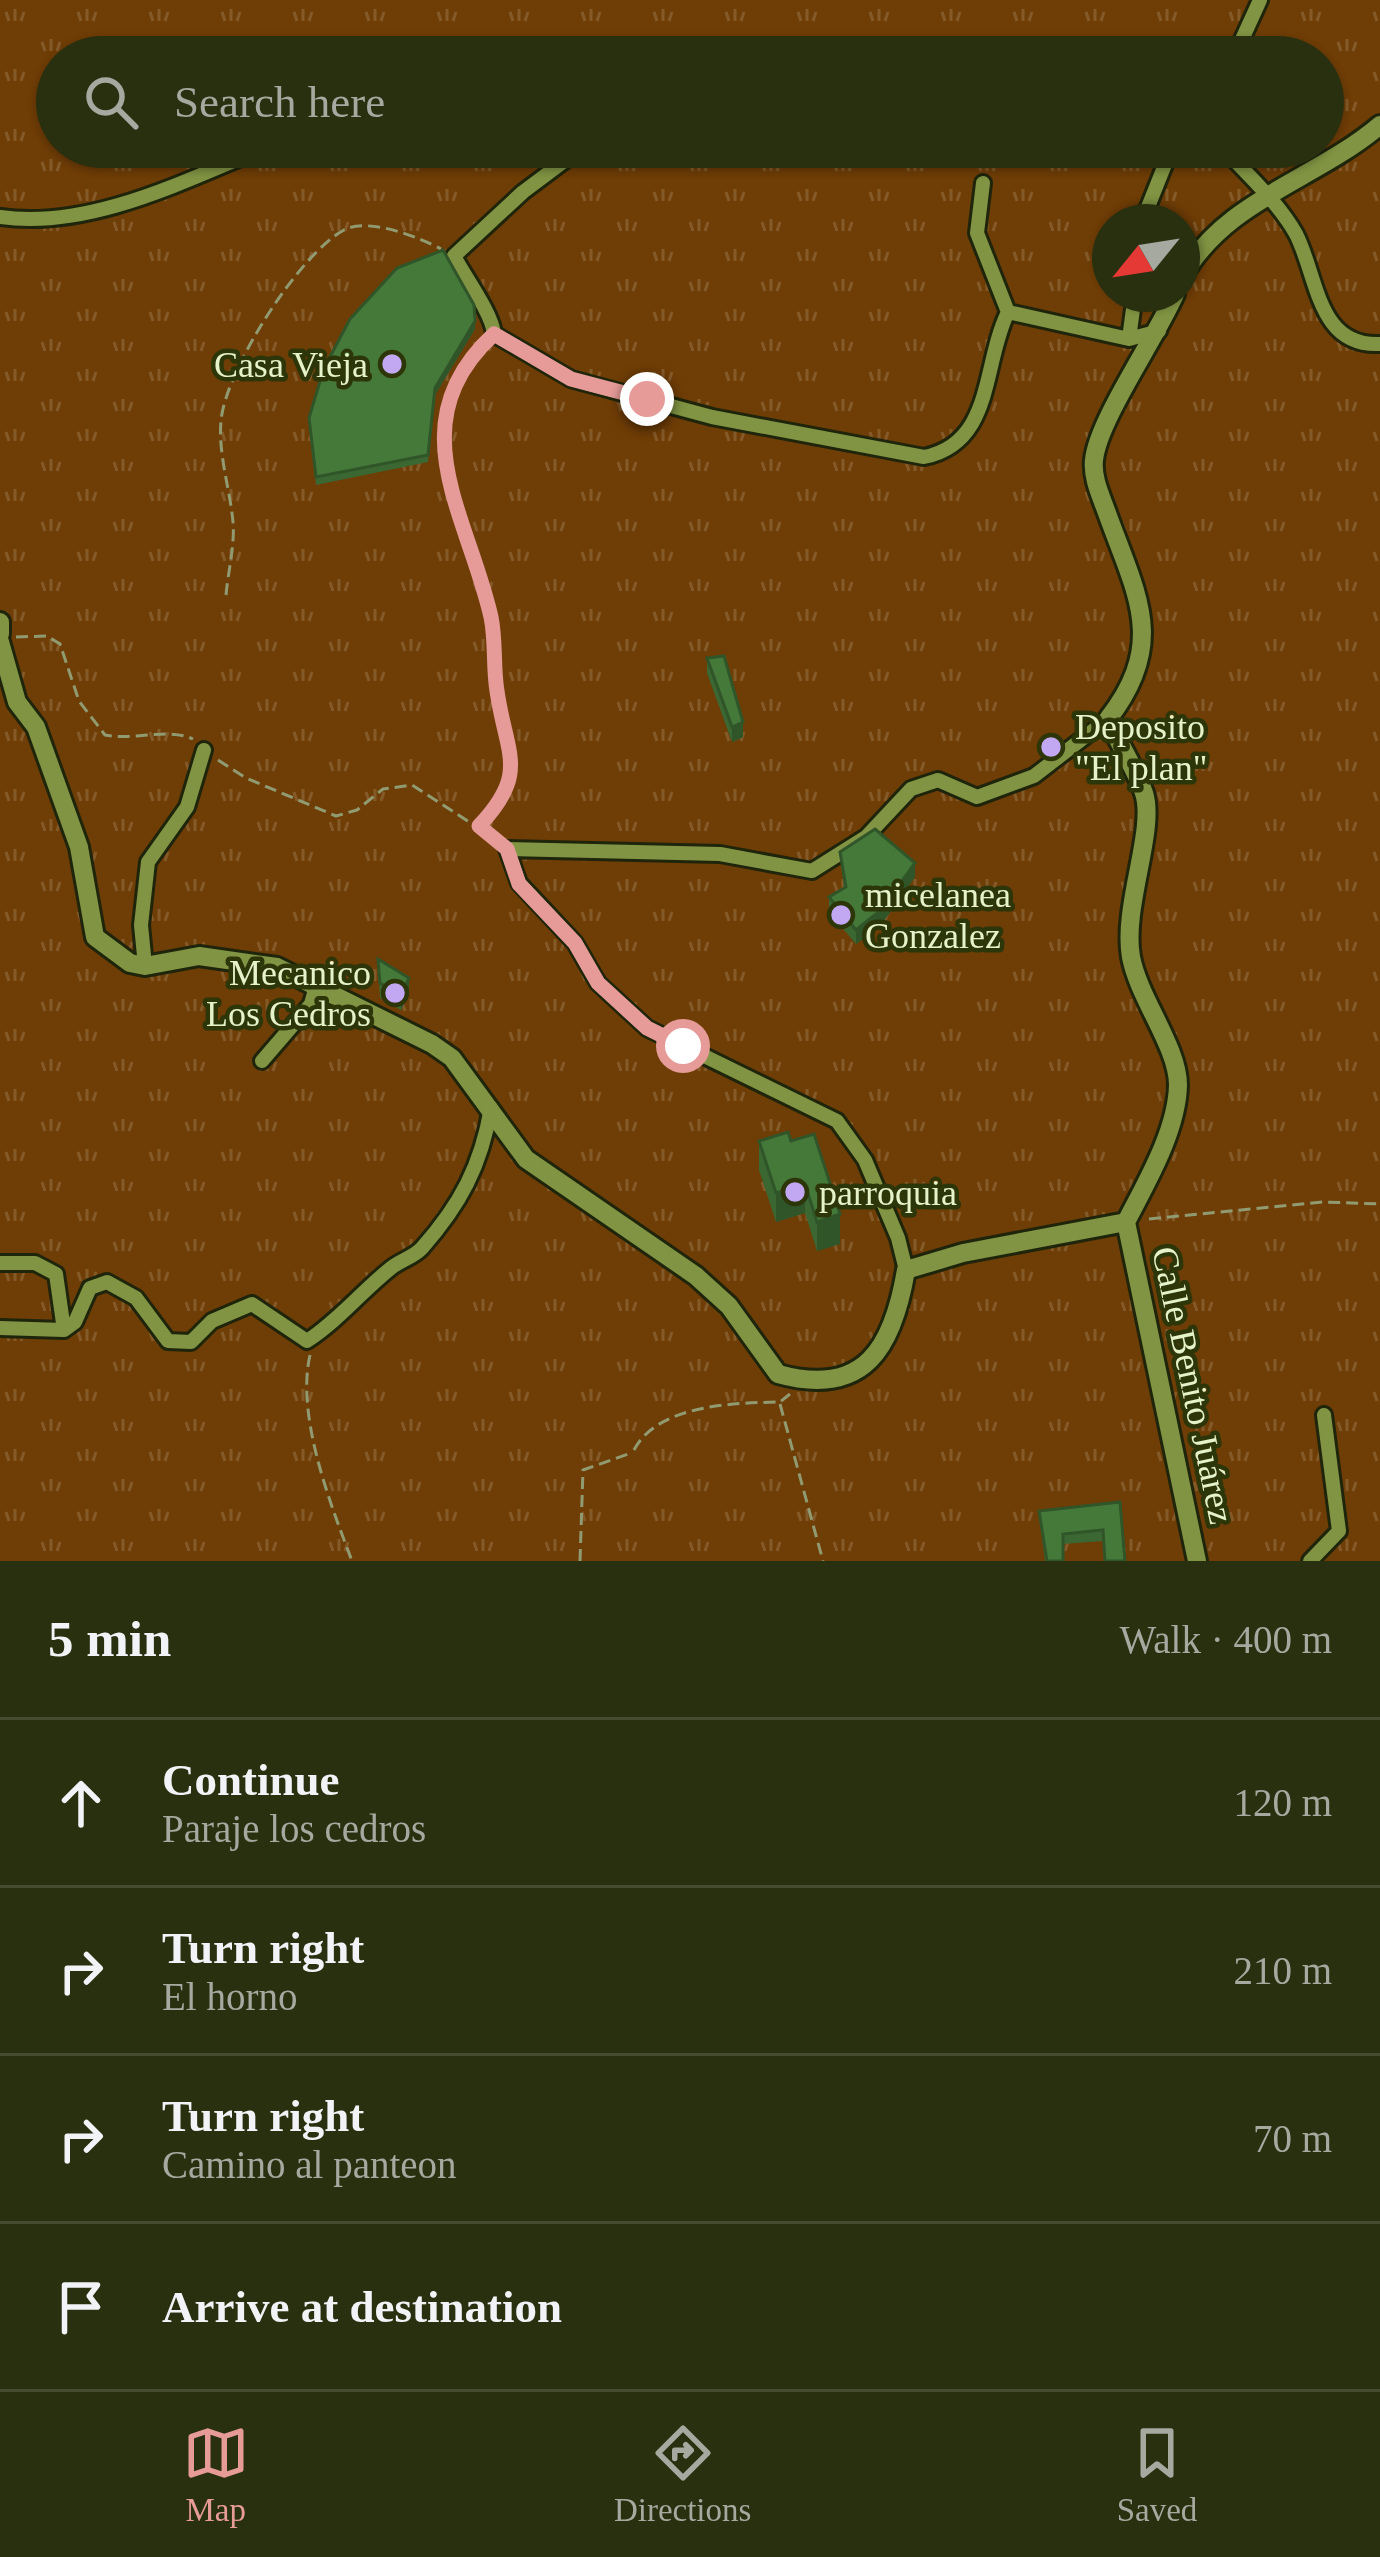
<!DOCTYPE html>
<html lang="en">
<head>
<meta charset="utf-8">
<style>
  body { margin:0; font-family:"Times New Roman",serif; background:#313819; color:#f1f3f6 }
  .compass { position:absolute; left:1092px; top:204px; width:108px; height:108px; border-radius:50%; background:#293010; box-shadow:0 3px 9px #0004; rotate:240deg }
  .stop { position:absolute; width:36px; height:36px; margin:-27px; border:9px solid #e69b98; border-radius:50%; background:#fff }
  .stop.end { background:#e69b98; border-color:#fff; box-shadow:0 3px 12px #0008 }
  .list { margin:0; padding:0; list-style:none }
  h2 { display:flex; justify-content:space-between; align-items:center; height:156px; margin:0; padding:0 48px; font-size:51px }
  h2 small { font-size:39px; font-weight:400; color:#a5a99f }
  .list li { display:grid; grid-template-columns:78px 1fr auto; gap:36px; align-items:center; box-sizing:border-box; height:168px; padding:0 48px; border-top:3px solid #454b30 }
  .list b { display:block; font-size:45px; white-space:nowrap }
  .list p { margin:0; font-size:39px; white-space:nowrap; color:#a5a99f }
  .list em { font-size:39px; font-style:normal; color:#a5a99f }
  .icon { flex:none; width:66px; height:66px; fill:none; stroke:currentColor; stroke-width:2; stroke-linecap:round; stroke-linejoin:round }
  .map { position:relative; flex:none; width:1380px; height:1561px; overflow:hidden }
  .search { position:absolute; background:#293010; box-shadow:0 3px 9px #0004; left:36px; right:36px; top:36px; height:132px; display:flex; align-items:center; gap:30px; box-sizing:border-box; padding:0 42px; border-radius:66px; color:#a5a99f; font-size:45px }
  .sheet { height:828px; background:#293010 }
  nav { display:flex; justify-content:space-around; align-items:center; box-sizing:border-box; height:168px; border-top:3px solid #454b30; background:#293010; font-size:33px; color:#a5a99f }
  nav a { display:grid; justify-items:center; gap:6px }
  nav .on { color:#e69b98 }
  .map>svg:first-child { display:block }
  .park { fill:url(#park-tufts); fill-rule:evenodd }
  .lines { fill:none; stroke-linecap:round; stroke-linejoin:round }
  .street-casing { stroke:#1f250b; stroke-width:20 }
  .secondary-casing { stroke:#1f250b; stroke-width:24 }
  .path { stroke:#919b71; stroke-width:3; stroke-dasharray:12 6; stroke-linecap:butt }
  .street { stroke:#819443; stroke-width:14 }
  .secondary { stroke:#819443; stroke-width:18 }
  .wall { fill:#3b6832 }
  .shaded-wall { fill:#305529 }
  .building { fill:#45793a; stroke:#305529; stroke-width:3 }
  .route { stroke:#e69b98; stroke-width:15 }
  .poi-dot { fill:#c2a7f2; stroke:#2d3609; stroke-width:4.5 }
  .labels { text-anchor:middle; stroke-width:9; stroke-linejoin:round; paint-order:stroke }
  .poi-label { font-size:36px; fill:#e6f2c9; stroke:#2d3609; text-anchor:start }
  .street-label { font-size:36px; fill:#e6f2c9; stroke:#2d3609 }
</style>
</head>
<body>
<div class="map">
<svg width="1380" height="1561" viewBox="0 0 1380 1561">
  <defs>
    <pattern id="park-tufts" width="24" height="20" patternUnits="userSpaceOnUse" patternTransform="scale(3)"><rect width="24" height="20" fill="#6f3d06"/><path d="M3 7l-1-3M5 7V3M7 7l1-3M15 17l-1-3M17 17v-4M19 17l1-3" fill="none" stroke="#845a29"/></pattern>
  </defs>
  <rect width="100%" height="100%" fill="#374015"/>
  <path class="park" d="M0 0H1380V1561H0ZM57 57H1323V147H57ZM1110 222H1182V294H1110Z"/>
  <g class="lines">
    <defs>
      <path id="street" d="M677 57H808
        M1234 57 1260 0
        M583 147 523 192 454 256C465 277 492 313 494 334L571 379 712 417 924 457C994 443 982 365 1008 312
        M1222 147C1247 174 1278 202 1296 234 1318 277 1317 347 1380 344
        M983 183 977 233 1008 312
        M0 217C90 230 186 180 267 147
        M1142 222 1172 147
        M1008 312 1129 339 1159 331
        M1129 339 1135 294
        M145 966 141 925 148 862 187 807 204 750
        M262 1061 311 1004 317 983
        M0 1263H35L56 1274 64 1330
        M906 1270 898 1238 865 1160 837 1121 647 1028 598 983 575 943 519 883 507 849 720 854 812 871 866 837 911 789 938 780 977 797 1034 776 1108 719
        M0 1328 64 1330 75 1322 90 1288 107 1282 136 1298 168 1341 191 1342 212 1321 252 1304 307 1341C339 1320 361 1292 391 1268 401 1260 414 1257 422 1248 460 1205 481 1166 491 1108
        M1310 1561 1339 1531 1324 1415"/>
      <path id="secondary" d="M1182 277C1226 199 1314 181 1380 125
        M0 622V634
        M0 642 17 702 36 727 79 847 95 937 130 963 145 966 199 956 277 967 432 1044 452 1058 526 1159 696 1276 729 1306 778 1374C865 1398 893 1347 906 1270L963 1253 1126 1222C1146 1183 1177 1131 1178 1085 1178 1047 1139 999 1131 957 1122 907 1156 830 1144 793 1137 772 1118 742 1108 719 1168 642 1136 594 1107 513 1101 496 1092 478 1094 460 1098 420 1156 338 1175 294
        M1126 1222 1197 1561"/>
    </defs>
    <use href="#street" class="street-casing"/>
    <use href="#secondary" class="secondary-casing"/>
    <path class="path" d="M226 595C228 572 235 545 233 522 230 489 218 454 221 421 225 371 299 254 344 230 368 217 419 237 441 249
      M16 637 47 636 60 644 79 701 105 735C135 741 166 727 193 739
      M218 760 246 778 336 816 357 810 383 789 412 785 497 840
      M481 825C524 778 513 756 498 698 491 671 497 642 490 615 469 532 400 417 482 344
      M1149 1219 1323 1202 1380 1204
      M310 1355C296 1416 330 1503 352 1561
      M780 1404 823 1561
      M634 1450C658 1404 735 1403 780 1402L790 1394
      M580 1561 583 1470 631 1453"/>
    <use href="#street" class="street"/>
    <use href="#secondary" class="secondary"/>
  </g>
  <path class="wall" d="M475 329 435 395 428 462 316 485 309 426Z
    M707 658 743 737 732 742 707 673Z
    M840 852 915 877 881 925 856 944 829 912V897L844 888Z
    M378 959 409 993 401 1010 380 998Z
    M759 1141H791L840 1244 817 1251 805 1213 776 1222 759 1170Z
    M1120 1502 1103 1541 1063 1544V1561H1045L1039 1511Z"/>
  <path class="shaded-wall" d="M475 321V329L435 395 428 462 435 388Z
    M743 722V737L732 742V727Z
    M915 863V877L881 925 856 944V930Z
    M409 978V993L401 1010V995Z
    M805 1184V1213L776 1222V1193Z
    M840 1214V1244L817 1251V1222Z"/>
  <path class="building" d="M443 250 474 305 475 321 435 388 428 455 316 477 309 418 324 368 350 319 397 268Z
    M724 656 743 722 732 727 707 658Z
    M875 829 915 863 881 910 856 930 829 897 846 887 840 852Z
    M378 959 409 978 401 995 380 983Z
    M788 1132 791 1141 814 1134 840 1214 817 1222 805 1184 776 1193 759 1141Z
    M1120 1502 1125 1561H1105L1103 1530 1063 1534V1561H1047L1039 1511Z"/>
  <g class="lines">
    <path class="route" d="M647 399 571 379 494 334C397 423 468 515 491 617 496 641 493 667 497 691 506 755 530 772 479 826L507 849 519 884 575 943 598 983 647 1028 683 1046"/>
  </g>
  <g class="poi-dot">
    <circle cx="392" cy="364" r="12"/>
    <circle cx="1051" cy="747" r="12"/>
    <circle cx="841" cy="915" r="12"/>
    <circle cx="395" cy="993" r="12"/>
    <circle cx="795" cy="1192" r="12"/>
  </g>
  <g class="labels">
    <g class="poi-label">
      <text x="368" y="377" text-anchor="end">Casa Vieja</text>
      <text x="1075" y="739">Deposito<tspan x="1075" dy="41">"El plan"</tspan></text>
      <text x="865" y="907">micelanea<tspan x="865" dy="41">Gonzalez</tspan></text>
      <text x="371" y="985" text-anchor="end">Mecanico<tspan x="371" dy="41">Los Cedros</tspan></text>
      <text x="819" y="1205">parroquia</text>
    </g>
    <g class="street-label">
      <text transform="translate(1194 1385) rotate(78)" y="13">Calle Benito Juárez</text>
    </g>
  </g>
</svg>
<svg class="compass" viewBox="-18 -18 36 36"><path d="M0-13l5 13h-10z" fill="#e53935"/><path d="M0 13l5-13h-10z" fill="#a5a99f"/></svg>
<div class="stop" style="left:683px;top:1046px"></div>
<div class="stop end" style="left:647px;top:399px"></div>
<div class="search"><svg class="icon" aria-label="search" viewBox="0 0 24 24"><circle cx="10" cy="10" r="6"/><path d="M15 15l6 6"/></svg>Search here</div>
</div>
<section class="sheet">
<h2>5 min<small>Walk · 400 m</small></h2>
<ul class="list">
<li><svg class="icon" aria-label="ahead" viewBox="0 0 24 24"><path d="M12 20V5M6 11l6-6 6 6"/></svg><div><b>Continue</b><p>Paraje los cedros</p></div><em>120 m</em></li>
<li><svg class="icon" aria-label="right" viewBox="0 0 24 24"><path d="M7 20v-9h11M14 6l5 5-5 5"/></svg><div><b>Turn right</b><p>El horno</p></div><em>210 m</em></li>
<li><svg class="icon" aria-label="right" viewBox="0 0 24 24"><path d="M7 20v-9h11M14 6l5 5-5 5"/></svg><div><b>Turn right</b><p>Camino al panteon</p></div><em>70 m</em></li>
<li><svg class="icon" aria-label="arrive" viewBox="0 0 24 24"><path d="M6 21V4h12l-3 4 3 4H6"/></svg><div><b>Arrive at destination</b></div></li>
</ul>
</section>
<nav>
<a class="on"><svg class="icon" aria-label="map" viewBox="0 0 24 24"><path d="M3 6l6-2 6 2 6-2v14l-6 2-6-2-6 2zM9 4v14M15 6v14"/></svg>Map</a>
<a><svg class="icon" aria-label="directions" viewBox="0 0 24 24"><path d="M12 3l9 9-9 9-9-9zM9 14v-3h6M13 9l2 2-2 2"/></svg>Directions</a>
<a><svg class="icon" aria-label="saved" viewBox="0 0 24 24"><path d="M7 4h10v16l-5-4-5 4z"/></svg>Saved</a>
</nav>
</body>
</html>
